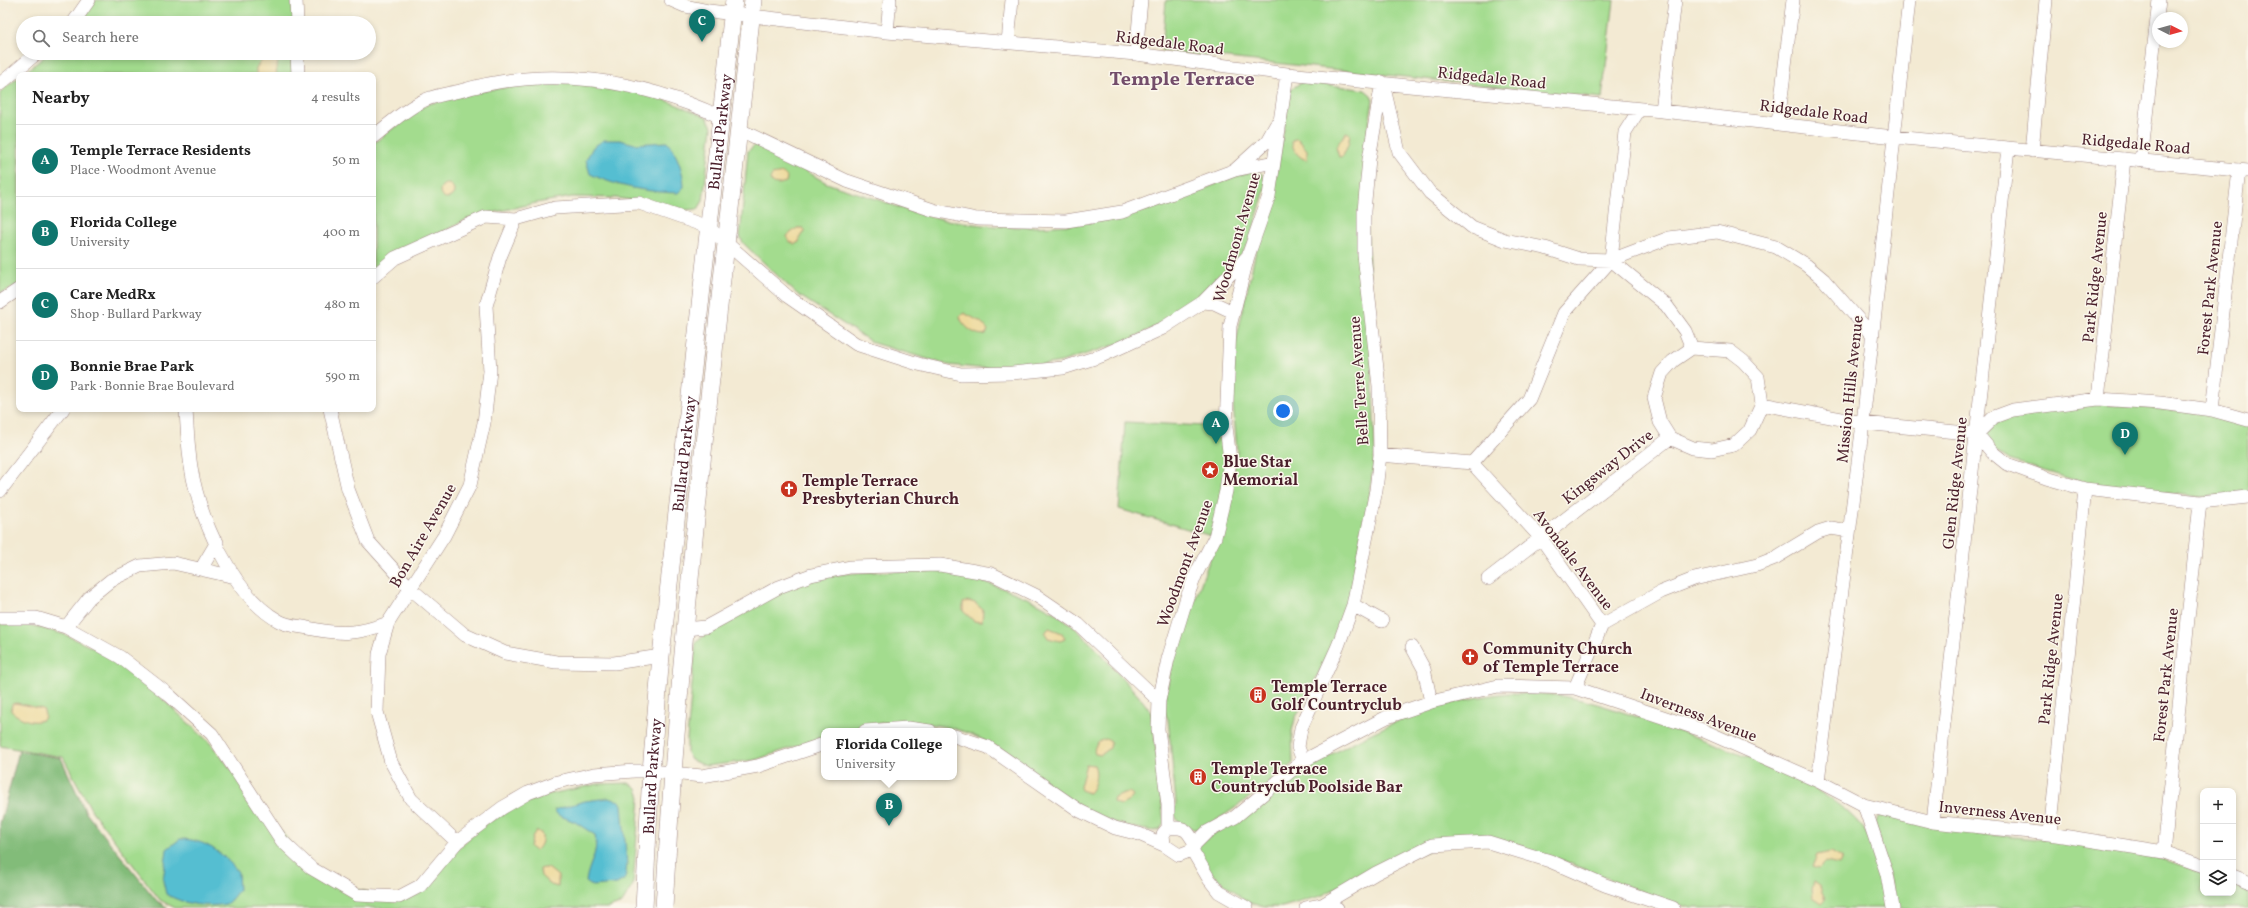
<!DOCTYPE html>
<html lang="en">
<head>
<meta charset="utf-8">
<style>
  body { margin:0; font-family:Vollkorn,serif; background:#f2f2f2; color:#222 }
  .controls { position:absolute; right:12px; bottom:12px; display:grid; overflow:hidden; border-radius:8px; box-shadow:0 2px 6px #0003 }
  .controls button { width:36px; height:36px; display:grid; place-items:center; padding:0; border:0; border-bottom:1px solid #e0e0e0; background:#fff; color:#222; font:20px sans-serif }
  .compass { position:absolute; left:2152px; top:12px; width:36px; height:36px; border-radius:50%; background:#fff; box-shadow:0 2px 6px #0003; rotate:96deg }
  .you { position:absolute; left:1283px; top:411px; width:14px; height:14px; margin:-10px; border:3px solid #fff; border-radius:50%; background:#1a73e8; box-shadow:0 0 0 6px #1a73e833 }
  .badge { display:grid; place-items:center; width:26px; height:26px; border-radius:50%; background:#0f766e; color:#fff; font-size:13px; font-weight:700 }
  .pin { position:absolute; translate:-50% -33px; filter:drop-shadow(0 1px 2px #0008) }
  .pin::after { content:''; position:absolute; top:21px; width:14px; height:12px; background:inherit; clip-path:polygon(0 0,100% 0,50% 100%) }
  .popup { position:absolute; left:821px; top:728px; width:136px; height:52px; box-sizing:border-box; display:grid; place-content:center; border-radius:8px; background:#fff; filter:drop-shadow(0 1px 3px #0005); font-size:13px; white-space:nowrap; color:#767676 }
  .popup b { font-size:15px; color:#222 }
  .popup::after { content:''; position:absolute; left:50%; top:100%; margin-left:-8px; border:8px solid transparent; border-top-color:#fff }
  .list { margin:0; padding:0; list-style:none }
  h2 { display:flex; justify-content:space-between; align-items:center; height:52px; margin:0; padding:0 16px; font-size:17px }
  h2 small { font-size:13px; font-weight:400; color:#767676 }
  .list li { display:grid; grid-template-columns:26px 1fr auto; gap:12px; align-items:center; box-sizing:border-box; height:72px; padding:0 16px; border-top:1px solid #e0e0e0 }
  .list b { display:block; font-size:15px; white-space:nowrap }
  .list p { margin:0; font-size:13px; white-space:nowrap; color:#767676 }
  .list em { font-size:13px; font-style:normal; color:#767676 }
  .icon { flex:none; width:22px; height:22px; fill:none; stroke:currentColor; stroke-width:2; stroke-linecap:round; stroke-linejoin:round }
  .map { position:relative; flex:none; width:2248px; height:908px; overflow:hidden }
  .search { position:absolute; background:#fff; box-shadow:0 2px 6px #0003; left:16px; top:16px; width:360px; height:44px; display:flex; align-items:center; gap:10px; box-sizing:border-box; padding:0 14px; border-radius:22px; color:#767676; font-size:15px }
  .panel { position:absolute; background:#fff; box-shadow:0 2px 6px #0003; left:16px; top:72px; width:360px; height:340px; border-radius:8px }
  .map>svg:first-child { display:block }
  .green { fill:#a3dc8e; stroke:#767e5c }
  .forest { fill:#82bc79; stroke:#666e52 }
  .sand { fill:#eeda9e; stroke:#9c7c64 }
  .water { fill:#55bed1; stroke:#506e7e }
  .lines { fill:none; stroke-linecap:round; stroke-linejoin:round }
  .minor-casing { stroke:#9e847f; stroke-width:14 }
  .major-casing { stroke:#9e847f; stroke-width:18 }
  .minor { stroke:#fff; stroke-width:13 }
  .major { stroke:#fff; stroke-width:17 }
  .labels { text-anchor:middle; stroke-width:3; stroke-linejoin:round; paint-order:stroke }
  .street-label { font-size:16px; fill:#4a1f2b; stroke:#fbf7ec }
  .poi-label { font-size:16px; font-weight:bold; fill:#4a1f2b; stroke:#fbf7ec; text-anchor:start }
  .district-label { font-size:20px; font-weight:bold; fill:#734d6a; stroke:#fbf7ec }
</style>
</head>
<body>
<div class="map">
<svg width="2248" height="908" viewBox="0 0 2248 908">
  <rect width="100%" height="100%" fill="#fbf7ec"/>
  <filter id="ink" filterUnits="userSpaceOnUse"><feTurbulence type="fractalNoise" baseFrequency=".025" numOctaves="2"/><feDisplacementMap in="SourceGraphic" scale="8" xChannelSelector="R" yChannelSelector="G"/><feConvolveMatrix kernelMatrix="1 2 1 2 8 2 1 2 1" color-interpolation-filters="sRGB"/></filter>
  <filter id="wash" filterUnits="userSpaceOnUse"><feTurbulence type="fractalNoise" baseFrequency=".012" numOctaves="4" result="noise"/><feDisplacementMap in="SourceGraphic" scale="16" xChannelSelector="R" yChannelSelector="G"/><feGaussianBlur stdDeviation="0.9" result="paint"/><feColorMatrix in="noise" values="0 0 0 0 0 0 0 0 0 0 0 0 0 0 0 0 0 1.4 0 .05"/><feComposite in="paint" operator="in"/></filter>
  <g filter="url(#wash)">
    <rect width="100%" height="100%" fill="#f3ead3"/>
    <path class="green" d="M96 0H292L294 23H80Z
      M1166 0H1614L1602 98 1162 51Z
      M49 53H295L294 75H22Z
      M19 77V285L0 293V92Z
      M1304 81 1365 90 1371 95 1373 100 1365 149 1375 451 1370 493 1348 604 1330 651 1295 719 1292 731 1293 763C1283 773 1211 828 1199 829 1192 831 1183 824 1177 820L1174 812 1176 803 1168 719 1163 710 1172 663 1228 509 1237 451 1232 391 1235 346 1255 255 1270 209 1291 89Z
      M581 82 655 96 707 117 712 127 703 201 698 209 685 210 655 203 616 198 572 197 536 203 469 218 373 269V144L410 115 428 104 476 92 529 84Z
      M755 145C778 148 806 173 827 183 842 189 858 193 873 198 888 203 902 209 916 213 1002 236 1094 230 1178 200 1204 191 1229 175 1257 171L1263 175 1266 186 1249 243 1230 272 1201 297 1166 321 1127 341 1061 362 1036 366 977 368 948 365 873 343 797 294 743 243 740 237 748 151Z
      M2097 404 2211 413 2248 425V493L2201 497 2087 484 2009 460 1995 450 1984 432 1995 421 2012 414Z
      M1125 422 1226 427 1230 459 1215 537 1119 509Z
      M943 571C983 581 1026 593 1061 617 1081 631 1099 652 1115 670 1128 685 1142 698 1152 714L1164 823 1160 829 1155 831C1139 829 1123 826 1108 820 1053 798 1008 741 951 728 928 723 904 720 881 723 862 726 844 731 824 731V737L755 760 706 766 691 760 687 753V739L696 641C732 619 770 591 812 580 854 569 899 572 943 571Z
      M0 624 34 626 66 635 99 651 141 679 210 743 321 881 403 900 482 826 519 805 550 794 598 784 629 783 637 789 640 797 633 885 622 903 608 908H175L160 900 92 811 63 757 0 746Z
      M1510 693C1527 694 1544 693 1561 696 1594 701 1625 713 1657 724 1714 743 1826 780 1863 828 1879 849 1884 882 1887 908H1691L1663 900 1554 857 1469 838 1374 868 1321 896 1282 907H1264L1247 902 1206 869 1198 856V845C1293 776 1389 704 1510 693Z
      M1883 815 1979 834 2094 844 2144 854 2203 872V893H2233V882L2248 888V908H1897L1875 825 1878 817Z"/>
    <path class="forest" d="M19 751 61 758 86 813 157 901 168 908H0V824Z"/>
    <path class="sand" d="M267 53H279L276 75H256V68Z
      M1346 132 1350 134 1348 145 1343 156 1339 157 1336 147Z
      M1295 139H1298L1307 150V160C1299 158 1292 150 1292 141Z
      M783 173 787 177 786 182 779 184 772 183 770 179 772 175Z
      M440 191a7 7 0 1 1 14 0a7 7 0 1 1-14 0Z
      M797 228H803L806 231 800 236 799 242 795 244 789 241 787 236Z
      M964 313 981 322 988 330 986 334C977 338 961 325 960 316Z
      M968 601 975 603 983 610 982 622 974 621 963 611V603Z
      M1049 628 1062 633 1065 639 1060 641 1048 638 1045 633Z
      M16 703 43 709 45 715 44 719C33 725 19 718 11 711L12 704Z
      M1106 739 1111 742 1110 748 1101 755 1095 754C1092 747 1099 740 1106 739Z
      M1086 764 1094 765C1098 773 1095 787 1089 793L1081 790 1080 787Z
      M1129 792 1133 795 1129 801 1121 805 1113 802 1114 798Z
      M537 831 541 833C544 840 541 847 535 851L530 847 533 835Z
      M1831 852 1842 858 1839 865 1826 862 1819 869 1812 867 1817 855Z
      M544 868H548L558 876V887L551 885 541 876 540 869Z
      M1814 882 1821 887 1826 899 1822 903 1813 897 1812 890Z"/>
    <path class="water" d="M604 140H620L635 144 667 142C677 153 684 173 684 187L678 193C647 192 618 187 590 174L586 160 593 147Z
      M608 798 620 801 622 805 627 865 625 879 617 884 592 886 586 882C588 863 599 855 595 835L575 822 558 815 554 810 585 801Z
      M180 839C205 839 223 853 238 872L239 890C235 894 231 901 226 904 206 908 183 904 166 894L163 881 167 849Z"/>
  </g>
  <g filter="url(#ink)">
    <g class="lines">
      <defs>
        <path id="minor" d="M296 0 297 23
          M671 0 685 6 709 11 887 32 1136 54 1287 74 1662 111 1894 137 2248 171
          M73 23 89 0
          M887 32 890 0
          M1008 42 1012 0
          M297 53 298 75
          M1136 54 1141 0
          M0 84 37 53
          M1384 88 1399 152 1430 193 1472 227 1505 240 1545 248 1579 259 1611 260 1666 305 1685 331 1692 348
          M1662 111 1675 0
          M1778 123 1793 0
          M740 130 847 181 933 210 977 219 1066 221 1122 212 1235 170 1267 141 1276 125
          M373 137C388 125 402 112 419 103 430 96 447 94 460 91 548 65 638 79 721 117
          M2032 151 2046 0
          M2141 161 2159 0
          M1235 170 1274 162
          M1611 260 1625 132 1639 110
          M373 277 395 258 486 217 516 219 555 208 639 203 708 227 787 296 856 344 918 364 961 374 1012 373 1063 368 1101 356 1163 328 1203 302 1248 256
          M0 302 19 289
          M1203 302 1214 303 1233 312
          M1692 348 1730 351 1743 361 1758 377 1762 404 1750 430 1734 445 1712 450 1693 448 1670 438 1660 422 1654 398 1662 373 1673 361Z
          M2098 399 2124 159
          M1762 404 1863 423 1977 434 1992 452 2007 464 2046 478 2085 489 2200 502 2248 497
          M186 409C187 428 188 448 191 467 199 517 233 596 279 621 287 626 299 626 308 628 340 635 359 634 388 623
          M330 409 348 489 368 541 411 589 465 635 505 653 556 662 614 663 661 656
          M2212 410 2239 170
          M1977 434 1994 417 2013 410 2098 399 2160 403 2212 410 2248 420
          M1380 455 1472 463 1529 399 1564 313 1611 260 1669 238 1717 232 1776 247 1806 265 1824 280 1872 335
          M1472 463 1541 538 1602 625 1575 688
          M0 491 63 409
          M201 569 217 542
          M1488 579 1670 438
          M1353 605 1382 621
          M0 618H36L66 627 120 657 169 695 212 734 282 841 311 868 357 895 399 897 420 886 457 842 502 808 528 793 557 782 594 774 634 771H651L702 776 758 766 824 744
          M1602 625 1661 592 1694 579 1757 565 1775 558 1818 532 1831 528 1849 531
          M66 627 89 598 111 580 140 566 173 563 235 577
          M685 629 706 627 779 587 811 575 850 567 940 565 992 574 1037 596 1078 624 1159 701
          M1412 647 1424 669 1431 702
          M865 731 908 728 930 731
          M954 736 988 747 1080 811 1115 828 1139 834 1164 845
          M1303 761 1298 747 1301 728 1338 646 1353 605 1376 490 1380 455 1379 386 1364 255V211L1369 159 1382 82
          M1818 781 1863 423 1909 0
          M1864 805 1887 874 1893 908
          M1933 822 2008 148
          M1168 828V805L1158 729 1159 701 1168 659 1187 597 1196 574 1215 537 1226 491 1230 459 1226 427 1230 326 1248 256 1269 196 1287 74
          M2050 834 2085 489
          M457 842 411 799 391 762 377 712 379 654 388 623 444 536 470 485 484 423 490 371 486 306 500 257 516 219
          M1195 844C1187 829 1185 827 1168 828L1163 834 1164 845 1179 855 1192 850 1195 844 1207 832 1235 817 1303 761 1387 717 1431 702 1498 686 1575 688 1702 730 1818 781 1864 805 1933 822 2050 834 2164 852 2203 866
          M1192 850 1209 879 1219 892 1247 908
          M2164 852 2200 502
          M2233 876 2248 882
          M1322 905 1376 873 1432 845 1488 842 1550 861 1605 885 1673 908
          M1306 908 1322 905 1337 908"/>
        <g id="major">
          <path id="s1" d="M644 908 651 771 661 656 734 0"/>
          <path d="M664 908C681 604 721 302 753 0"/>
        </g>
      </defs>
      <use href="#minor" class="minor-casing"/>
      <use href="#major" class="major-casing"/>
      <use href="#minor" class="minor"/>
      <use href="#major" class="major"/>
    </g>
  </g>
  <defs>
    <symbol id="sight-disc" viewBox="-11 -11 22 22"><circle r="9.5" fill="#c8321e" stroke="#fbf7ec"/><path d="M0-6L1.8-2.2L6-1.7L2.9 1.2L3.7 5.4L0 3.3L-3.7 5.4L-2.9 1.2L-6-1.7L-1.8-2.2Z" fill="#fff"/></symbol>
    <symbol id="church-disc" viewBox="-11 -11 22 22"><circle r="9.5" fill="#c8321e" stroke="#fbf7ec"/><path d="M-1.2-6h2.4v3.5h3.3v2.4h-3.3V6h-2.4V-.1h-3.3v-2.4h3.3Z" fill="#fff"/></symbol>
    <symbol id="building-disc" viewBox="-11 -11 22 22"><circle r="9.5" fill="#c8321e" stroke="#fbf7ec"/><path d="M-4-6H4V6H1V3H-1V6H-4ZM-2.5-4.3h1.7v1.8h-1.7ZM.8-4.3h1.7v1.8H.8ZM-2.5-1h1.7V.8h-1.7ZM.8-1h1.7V.8H.8Z" fill="#fff"/></symbol>
  </defs>
  <g fill-rule="evenodd">
    <use href="#sight-disc" x="1200" y="460" width="20" height="20"/>
    <use href="#church-disc" x="779" y="479" width="20" height="20"/>
    <use href="#church-disc" x="1460" y="647" width="20" height="20"/>
    <use href="#building-disc" x="1248" y="685" width="20" height="20"/>
    <use href="#building-disc" x="1188" y="767" width="20" height="20"/>
  </g>
  <g class="labels">
    <g class="street-label">
      <text transform="translate(1170 42) rotate(7)" y="6">Ridgedale Road</text>
      <text transform="translate(1492 77) rotate(6)" y="6">Ridgedale Road</text>
      <text transform="translate(1814 111) rotate(7)" y="6">Ridgedale Road</text>
      <text dy="6" stroke="none"><textPath href="#s1" startOffset="780">Bullard Parkway</textPath></text>
      <text transform="translate(2136 143) rotate(5)" y="6">Ridgedale Road</text>
      <text transform="translate(1236 237) rotate(-74)" y="6">Woodmont Avenue</text>
      <text transform="translate(2094 277) rotate(-84)" y="6">Park Ridge Avenue</text>
      <text transform="translate(2209 288) rotate(-84)" y="6">Forest Park Avenue</text>
      <text transform="translate(1358 381) rotate(-94)" y="6">Belle Terre Avenue</text>
      <text transform="translate(1849 389) rotate(-84)" y="6">Mission Hills Avenue</text>
      <text dy="6" stroke="none"><textPath href="#s1" startOffset="456">Bullard Parkway</textPath></text>
      <text transform="translate(1607 466) rotate(-38)" y="6">Kingsway Drive</text>
      <text transform="translate(1954 483) rotate(-84)" y="6">Glen Ridge Avenue</text>
      <text transform="translate(422 535) rotate(-60)" y="6">Bon Aire Avenue</text>
      <text transform="translate(1574 559) rotate(53)" y="6">Avondale Avenue</text>
      <text transform="translate(1184 563) rotate(-70)" y="6">Woodmont Avenue</text>
      <text transform="translate(2050 659) rotate(-84)" y="6">Park Ridge Avenue</text>
      <text transform="translate(2165 675) rotate(-84)" y="6">Forest Park Avenue</text>
      <text transform="translate(1699 714) rotate(21)" y="6">Inverness Avenue</text>
      <text dy="6" stroke="none"><textPath href="#s1" startOffset="132">Bullard Parkway</textPath></text>
      <text transform="translate(2000 812) rotate(6)" y="6">Inverness Avenue</text>
    </g>
    <g class="poi-label">
      <text x="1223" y="467">Blue Star<tspan x="1223" dy="18">Memorial</tspan></text>
      <text x="802" y="486">Temple Terrace<tspan x="802" dy="18">Presbyterian Church</tspan></text>
      <text x="1483" y="654">Community Church<tspan x="1483" dy="18">of Temple Terrace</tspan></text>
      <text x="1271" y="692">Temple Terrace<tspan x="1271" dy="18">Golf Countryclub</tspan></text>
      <text x="1211" y="774">Temple Terrace<tspan x="1211" dy="18">Countryclub Poolside Bar</tspan></text>
    </g>
    <g class="district-label">
      <text x="1182" y="85">Temple Terrace</text>
    </g>
  </g>
</svg>
<div class="controls">
<button>+</button>
<button>−</button>
<button><svg class="icon" aria-label="layers" viewBox="0 0 24 24"><path d="M12 4l9 5-9 5-9-5zM3 14l9 5 9-5"/></svg></button>
</div>
<svg class="compass" viewBox="-18 -18 36 36"><path d="M0-13l5 13h-10z" fill="#e53935"/><path d="M0 13l5-13h-10z" fill="#767676"/></svg>
<div class="you"></div>
<div class="pin badge" style="left:1216px;top:444px">A</div>
<div class="pin badge" style="left:889px;top:826px">B</div>
<div class="popup"><b>Florida College</b>University</div>
<div class="pin badge" style="left:702px;top:42px">C</div>
<div class="pin badge" style="left:2125px;top:455px">D</div>
<div class="search"><svg class="icon" aria-label="search" viewBox="0 0 24 24"><circle cx="10" cy="10" r="6"/><path d="M15 15l6 6"/></svg>Search here</div>
<section class="panel">
<h2>Nearby<small>4 results</small></h2>
<ul class="list">
<li><span class="badge">A</span><div><b>Temple Terrace Residents</b><p>Place · Woodmont Avenue</p></div><em>50 m</em></li>
<li><span class="badge">B</span><div><b>Florida College</b><p>University</p></div><em>400 m</em></li>
<li><span class="badge">C</span><div><b>Care MedRx</b><p>Shop · Bullard Parkway</p></div><em>480 m</em></li>
<li><span class="badge">D</span><div><b>Bonnie Brae Park</b><p>Park · Bonnie Brae Boulevard</p></div><em>590 m</em></li>
</ul>
</section>
</div>
</body>
</html>
